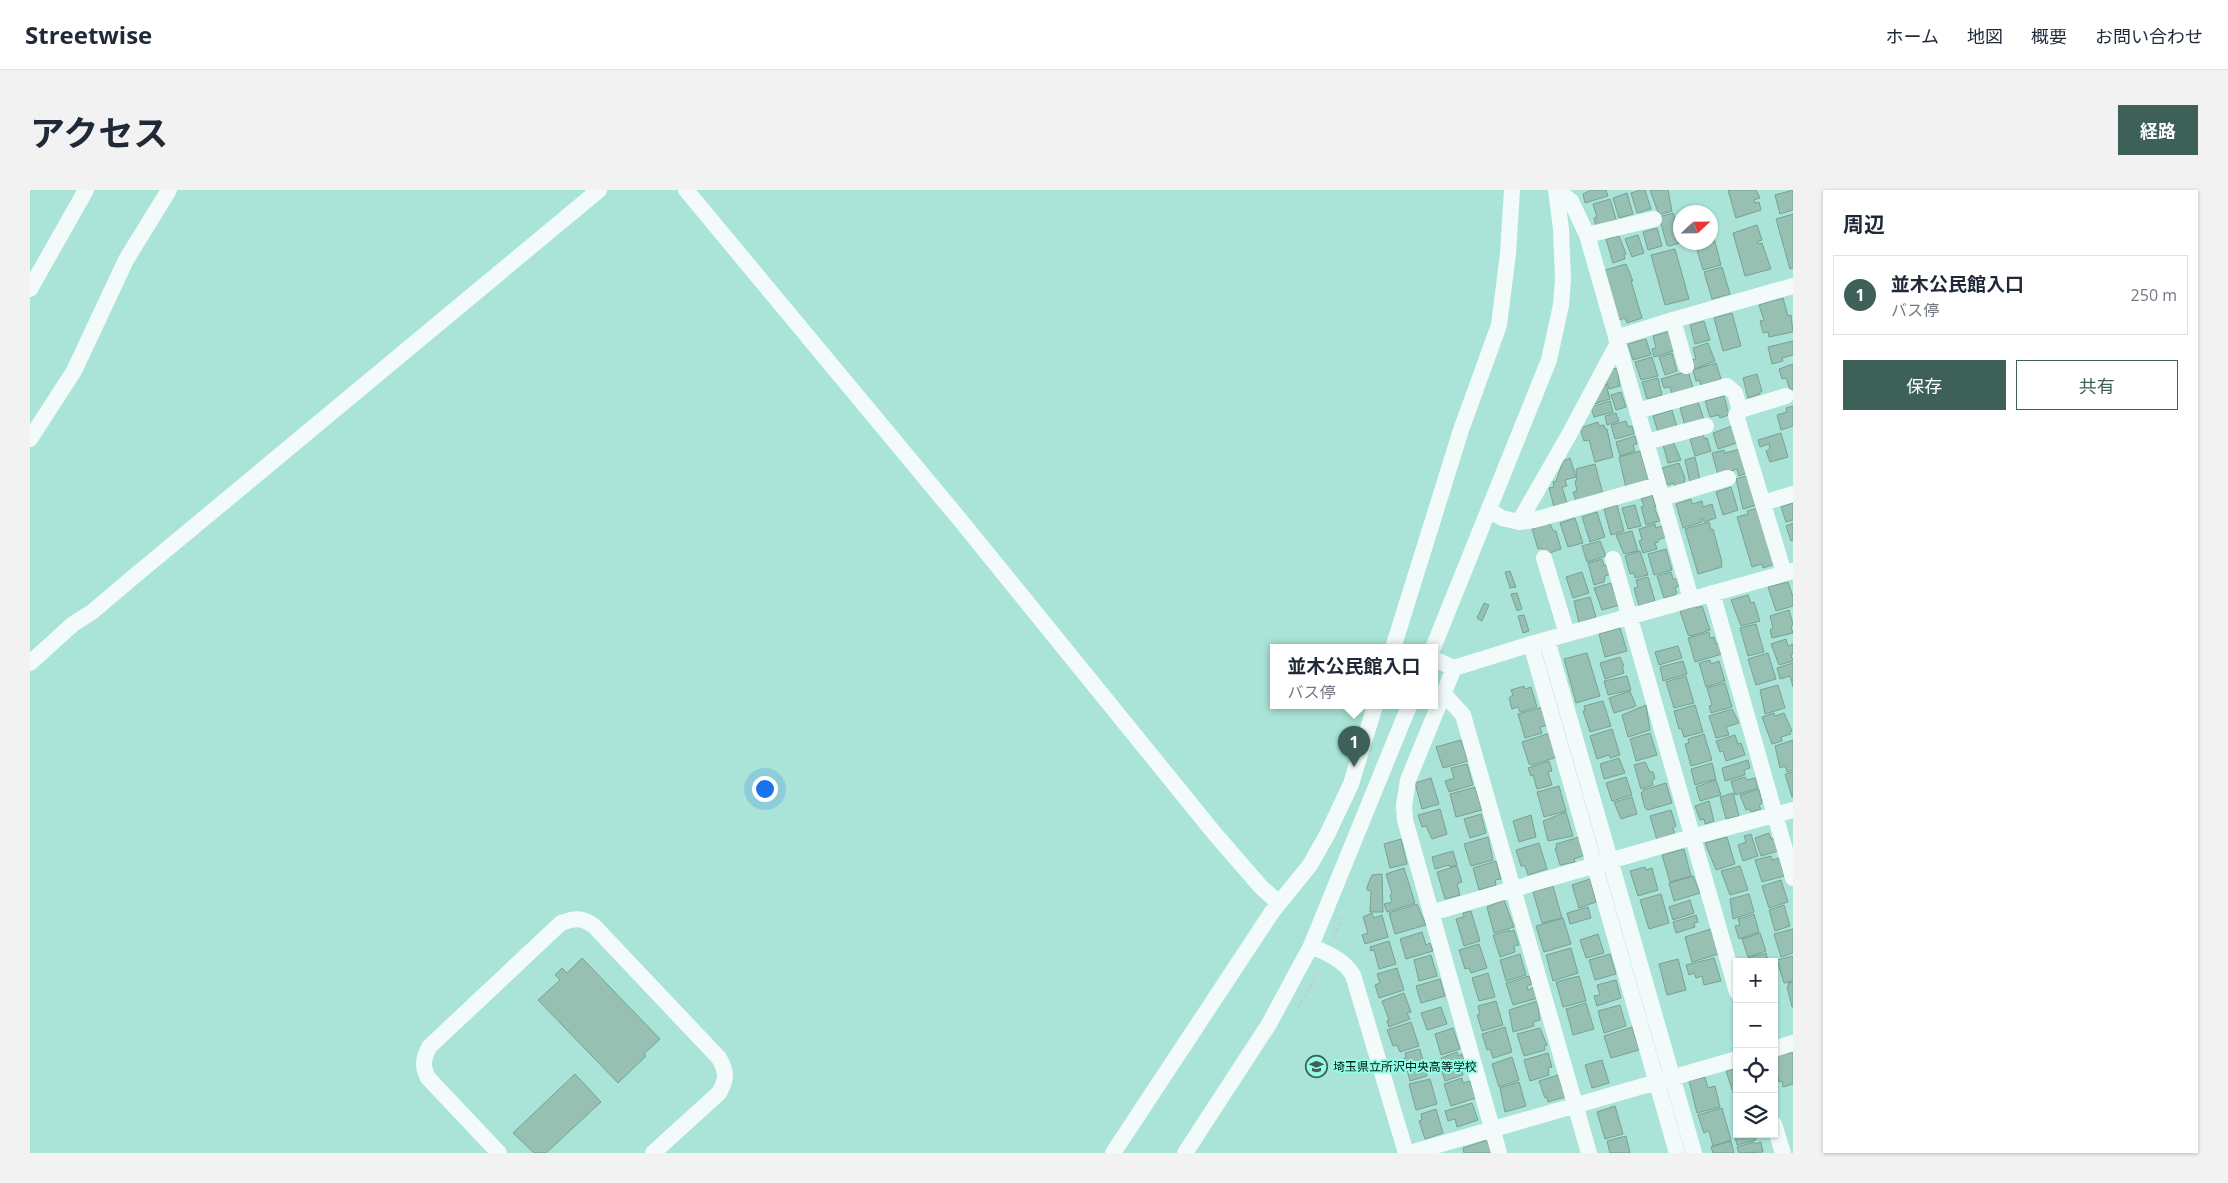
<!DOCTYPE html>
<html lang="ja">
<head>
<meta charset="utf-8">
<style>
  body { margin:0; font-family:"Open Sans","Noto Sans JP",sans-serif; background:#f2f2f3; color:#1f2937 }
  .controls { position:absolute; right:15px; bottom:15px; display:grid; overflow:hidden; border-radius:0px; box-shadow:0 1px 4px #0004 }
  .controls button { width:45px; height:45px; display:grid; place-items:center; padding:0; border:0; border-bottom:1px solid #e0e1e3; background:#fff; color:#1f2937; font:25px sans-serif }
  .compass { position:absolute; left:1643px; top:15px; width:45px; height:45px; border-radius:50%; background:#fff; box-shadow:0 1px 4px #0004; rotate:68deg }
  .you { position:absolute; left:734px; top:598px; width:18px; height:18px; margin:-12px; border:4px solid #fff; border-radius:50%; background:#1a73e8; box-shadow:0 0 0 8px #1a73e833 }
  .badge { display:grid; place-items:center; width:32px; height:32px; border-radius:50%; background:#3d6059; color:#fff; font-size:16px; font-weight:700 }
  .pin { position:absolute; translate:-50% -41px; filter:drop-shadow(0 1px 2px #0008) }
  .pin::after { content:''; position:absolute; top:26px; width:18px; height:15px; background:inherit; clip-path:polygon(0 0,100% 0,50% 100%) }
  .popup { position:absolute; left:1240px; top:454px; width:168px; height:65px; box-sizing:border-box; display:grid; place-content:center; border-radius:0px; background:#fff; filter:drop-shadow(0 1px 4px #0005); font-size:16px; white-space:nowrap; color:#747a83 }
  .popup b { font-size:19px; color:#1f2937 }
  .popup::after { content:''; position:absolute; left:50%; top:100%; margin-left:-10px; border:10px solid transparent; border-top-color:#fff }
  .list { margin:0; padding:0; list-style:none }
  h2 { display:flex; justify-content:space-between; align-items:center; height:65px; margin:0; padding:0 20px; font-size:21px }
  h2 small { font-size:16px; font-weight:400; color:#747a83 }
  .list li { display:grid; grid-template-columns:32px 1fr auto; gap:15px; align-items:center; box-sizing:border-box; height:80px; margin:0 10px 10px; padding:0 10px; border:1px solid #e0e1e3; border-radius:0px }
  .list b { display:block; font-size:19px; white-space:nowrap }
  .list p { margin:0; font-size:16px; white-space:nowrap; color:#747a83 }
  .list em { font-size:16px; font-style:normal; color:#747a83 }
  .actions { display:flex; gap:10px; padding:15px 20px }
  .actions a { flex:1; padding:11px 0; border:1px solid #3d6059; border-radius:0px; text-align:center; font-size:18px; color:#3d6059 }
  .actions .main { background:#3d6059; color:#fff }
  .icon { flex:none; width:28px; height:28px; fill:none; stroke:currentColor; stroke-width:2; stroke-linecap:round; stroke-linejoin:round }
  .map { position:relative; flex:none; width:1763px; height:963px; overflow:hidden; border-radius:0px }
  header { display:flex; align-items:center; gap:30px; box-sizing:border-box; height:70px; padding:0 25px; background:#fff; border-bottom:1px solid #e0e1e3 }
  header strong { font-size:24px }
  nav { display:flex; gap:28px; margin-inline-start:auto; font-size:18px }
  .intro { display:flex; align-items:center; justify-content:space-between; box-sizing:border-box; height:120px; padding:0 30px }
  h1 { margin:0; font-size:35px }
  .button { padding:12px 22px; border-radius:0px; background:#3d6059; color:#fff; font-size:18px; font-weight:700 }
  main { display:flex; gap:30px; padding:0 30px }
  aside { flex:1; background:#fff; border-radius:0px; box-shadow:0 1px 4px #0004 }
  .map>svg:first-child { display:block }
  .building { fill:#97c0b3; stroke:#77a194 }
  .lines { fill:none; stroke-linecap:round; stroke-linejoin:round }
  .path { stroke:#bfd0cc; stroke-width:2.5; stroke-dasharray:4 2.5; stroke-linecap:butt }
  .minor { stroke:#f2fbf9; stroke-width:16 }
  .labels { text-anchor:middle; stroke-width:4; stroke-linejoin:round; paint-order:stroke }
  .poi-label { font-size:12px; fill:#031915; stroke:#92fde6; text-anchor:start }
</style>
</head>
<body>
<header>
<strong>Streetwise</strong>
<nav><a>ホーム</a><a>地図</a><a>概要</a><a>お問い合わせ</a></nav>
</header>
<div class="intro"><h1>アクセス</h1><a class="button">経路</a></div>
<main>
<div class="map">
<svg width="1763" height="963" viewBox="0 0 1763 963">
  <rect width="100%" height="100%" fill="#aae4d8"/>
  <path class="building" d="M1561 0H1576L1578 6 1555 13 1553 4Z
    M1610 0H1615L1621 19 1607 23 1601 3Z
    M1620 0H1638L1642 21 1629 25Z
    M1698 0H1726L1730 8 1724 10 1725 13 1729 12 1731 20 1706 28Z
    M1763 0V20L1750 24 1745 5Z
    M1597 3 1603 24 1589 28 1583 8Z
    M1580 9 1587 32 1566 37 1564 28 1567 27 1563 14Z
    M1643 23 1652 52 1640 56 1637 55 1629 27Z
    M1763 24V78L1760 79 1746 29Z
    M1727 35 1732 50 1727 52 1728 54 1732 53 1741 79 1715 86 1703 43Z
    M1627 38 1632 56 1618 60 1613 42Z
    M1608 45 1614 63 1602 67 1595 49Z
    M1589 46 1596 64 1594 65 1595 69 1583 73 1576 49Z
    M1684 48 1691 75 1673 80 1665 53 1680 52V49Z
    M1645 59 1659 109 1635 115 1621 65Z
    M1596 74 1603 91H1601L1612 128 1597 133 1595 128 1589 130 1575 80Z
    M1692 77 1700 104 1682 109 1674 82Z
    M1753 108 1758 126 1761 125 1763 142 1739 147 1738 142 1733 143 1730 131 1734 130 1729 115Z
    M1702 123 1711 156 1693 161 1684 128Z
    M1674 131 1680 150 1665 154 1660 135Z
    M1640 141 1646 160 1624 167 1622 159 1626 158 1623 146Z
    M1616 149 1621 165 1603 170 1598 154Z
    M1763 151V165L1752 168 1753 171 1742 174 1738 157Z
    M1678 153 1685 171 1665 179 1662 170 1666 169 1663 158Z
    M1642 163 1647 181 1635 185 1629 167Z
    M1622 167 1628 186 1611 190 1605 172Z
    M1686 173 1691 189 1671 195 1669 190 1666 191 1663 180Z
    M1763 174V199L1760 200 1756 188 1752 189 1749 179Z
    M1587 178 1590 196 1579 199 1575 187 1578 181Z
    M1658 181 1663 198 1642 204 1640 197 1634 198 1631 189Z
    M1727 184 1732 201 1730 202V204L1718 208 1713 188Z
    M1628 188 1632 205 1617 209 1612 192Z
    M1576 194 1580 209 1561 215 1570 195Z
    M1591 202 1596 217 1586 220 1581 205Z
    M1694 206 1699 225 1690 228 1689 225 1680 227 1675 211Z
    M1580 211 1583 222 1564 227 1561 217Z
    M1668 212 1674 230 1655 236 1650 218Z
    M1763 216V236L1751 240 1747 225 1757 222 1756 218Z
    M1642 220 1647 237 1628 242 1623 226Z
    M1586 223 1589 231 1577 235 1575 226Z
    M1596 231 1598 237 1602 236 1604 244 1585 249 1581 235Z
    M1568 232 1569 236 1574 235 1575 239H1577L1583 267 1565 272 1559 250 1554 251 1550 238Z
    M1702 236 1707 253 1688 259 1683 243Z
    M1751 243 1758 267 1740 272 1736 261 1740 259 1739 254 1730 257 1728 250Z
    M1673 245 1675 249 1677 248 1681 261 1665 266 1660 249Z
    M1605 246 1607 254 1603 255 1605 261 1590 266 1586 252Z
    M1643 251 1651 270 1638 273 1633 255Z
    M1710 259 1717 283 1709 286 1707 279 1688 285 1682 263 1694 260 1695 263Z
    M1610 261 1619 291 1596 298 1589 267Z
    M1665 267 1670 290 1660 293 1655 270Z
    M1540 268 1546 287 1535 290 1537 296 1532 297 1537 313 1524 317 1519 298 1524 297 1523 292 1526 291 1533 271Z
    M1649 273 1655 288 1654 294 1645 297 1644 293 1637 295 1632 278Z
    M1565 274 1573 304 1546 311 1543 302 1547 301 1545 291 1547 290 1546 279Z
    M1719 285 1727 315 1713 319 1706 289Z
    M1701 297 1708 320 1693 325 1686 302Z
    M1622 305 1626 317H1624L1630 331 1616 335 1611 317 1614 316 1611 309Z
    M1661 309 1662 314 1672 311 1673 317 1682 314 1686 328 1674 332 1673 328H1671L1672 332 1653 338 1646 314Z
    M1763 313V330L1756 332 1751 317Z
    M1587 315 1594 341 1581 345 1574 319Z
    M1605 315 1611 336 1598 339 1592 318Z
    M1728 318 1745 374 1733 378 1732 374 1722 377 1707 327 1718 324 1717 321Z
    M1567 322 1575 347 1560 352 1552 327Z
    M1545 328 1553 353 1538 357 1530 333Z
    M1679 332 1681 340 1683 339 1692 372H1691L1692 377 1668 384 1655 339Z
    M1520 333 1523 341H1526L1531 359 1514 365 1512 358 1508 359 1502 339Z
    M1763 333V350L1761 351 1756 336Z
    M1625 334 1626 338 1632 336 1636 347 1628 350V352L1625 353 1627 359 1613 363 1609 351 1612 350 1609 339Z
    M1602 341 1608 361 1594 364 1586 345Z
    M1570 351 1576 366 1557 372 1552 356Z
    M1636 359 1642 380 1624 385 1618 364Z
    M1610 361 1618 385 1605 388 1604 383 1600 384 1595 366Z
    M1572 369 1574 376 1578 374 1581 384 1575 386 1574 392 1564 395 1558 373Z
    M1480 381 1486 397 1480 398 1475 382Z
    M1552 382 1559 403 1543 408 1536 387Z
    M1641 382 1643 389H1647L1649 396 1645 398 1647 403 1645 405 1634 408 1627 386Z
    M1618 387 1625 411 1609 416 1604 398 1608 397 1606 390Z
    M1758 392 1763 407V416L1746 421 1738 397Z
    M1581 393 1590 415 1572 420 1564 398Z
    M1487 403 1492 419 1487 421 1481 404Z
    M1718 405 1721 413 1724 412 1730 431 1711 436 1701 410Z
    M1560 407 1566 427 1549 433 1544 411Z
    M1454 413 1459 415 1452 431 1447 428Z
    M1666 416 1667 418 1672 416 1680 440 1661 446 1658 445 1650 421Z
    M1759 420 1763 434 1761 437 1763 443 1742 448 1740 440 1743 438 1740 426Z
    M1494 425 1499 441 1493 443 1488 426Z
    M1726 434 1734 462 1718 466 1710 438Z
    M1590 438 1597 461 1575 467 1569 444Z
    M1679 442 1680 448 1684 447 1686 454 1689 453 1692 464 1665 472 1658 448Z
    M1756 449 1758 456 1763 454V464L1761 465 1763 471 1749 475 1741 454Z
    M1648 456 1652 468 1629 475 1625 462Z
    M1557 463 1570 506 1546 513 1534 469Z
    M1738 463 1746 489 1726 495 1718 469Z
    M1590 467 1594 476H1592L1594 483 1575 489 1570 473Z
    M1680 470 1681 474 1689 471 1695 491 1676 497 1669 473Z
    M1653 471 1657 484 1633 491 1630 477Z
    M1763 473V497L1760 486 1750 489 1747 478Z
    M1597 486 1601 500 1578 505 1574 491Z
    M1656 486 1664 513 1644 518 1636 492Z
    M1695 493 1702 517 1681 523 1679 516 1682 515 1677 498Z
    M1748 495 1755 518 1735 524 1730 500Z
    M1494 496 1495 499 1501 497 1507 517 1490 522 1488 517 1482 519 1479 508 1483 505 1481 500Z
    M1600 501 1606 516 1604 517 1584 523 1579 508Z
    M1573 511 1581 536 1560 542 1553 521H1555L1554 516Z
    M1616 515 1620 540 1598 547 1592 525Z
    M1665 515 1673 542 1654 547 1651 538 1649 539 1644 521Z
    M1513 517 1518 535 1510 537 1512 543 1495 548 1488 524Z
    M1702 519 1709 533 1696 537 1699 545 1686 548 1679 526Z
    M1744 523 1745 526 1754 523 1762 541 1760 542 1761 544 1751 547 1752 551 1742 554 1732 527Z
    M1582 539 1590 565 1580 568 1579 565 1567 569 1560 546Z
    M1520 543 1527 567 1502 575 1499 574 1492 552Z
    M1620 543 1627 565 1606 571 1600 549Z
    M1674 544 1682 570 1661 576 1655 554 1659 553 1658 549Z
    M1705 545 1708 554 1711 553 1715 565 1696 571 1693 561 1690 562 1686 551Z
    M1431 550 1438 571 1413 578 1406 557Z
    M1763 550V580L1757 582 1755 576 1750 578 1745 556Z
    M1589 568 1595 583 1574 589 1570 574Z
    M1718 570 1720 578 1714 580 1715 585 1695 591 1692 578Z
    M1519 571 1522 581 1518 582 1522 595 1507 599 1503 585 1501 586 1498 578Z
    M1615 572 1620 582H1623L1625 588 1622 592 1623 595 1611 599 1604 575Z
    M1682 573 1686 589 1665 595 1661 579Z
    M1437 574 1443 595 1419 602 1415 591 1424 588 1421 578Z
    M1763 582V607H1762L1755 584Z
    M1596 587 1602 605 1582 611 1576 593Z
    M1715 587 1717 590 1725 588 1728 598 1705 605 1701 591Z
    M1401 588 1409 614 1392 619 1385 593Z
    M1686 590 1691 605 1670 611 1666 597Z
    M1636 593 1642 613 1618 620 1615 618 1611 603 1613 602V600Z
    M1529 596 1536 621 1514 627 1507 602Z
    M1445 597 1452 620 1426 627 1420 604Z
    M1729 599 1732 613 1729 616 1731 619 1721 622 1720 619 1716 620 1710 605Z
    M1703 603 1709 626 1696 629 1690 607Z
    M1602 607 1607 624 1591 629 1584 612Z
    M1679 611 1684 631 1675 634 1674 629 1670 630 1665 616Z
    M1410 619 1417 644 1402 649 1396 636 1392 637 1388 625Z
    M1641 620 1646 636 1643 638 1645 645 1627 650 1620 626Z
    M1536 622 1543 646 1518 651 1513 631Z
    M1451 624 1456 643 1440 648 1434 629Z
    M1501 625 1506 647 1489 652 1483 631Z
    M1739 643 1741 649 1744 648 1748 661 1731 666 1725 648Z
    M1721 644 1728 666 1713 671 1708 655 1716 652 1714 646Z
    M1458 647 1463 670 1441 676 1434 654Z
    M1549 647 1555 665 1544 669 1545 672 1530 675 1525 658H1527L1526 654Z
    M1697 647 1705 674 1686 680 1675 653Z
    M1371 649 1377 674 1360 678 1354 654Z
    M1509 653 1517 679 1498 685 1495 676H1491L1486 660Z
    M1654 659 1661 686 1640 692 1632 665Z
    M1423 661 1427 675 1420 677 1419 675 1405 679 1402 667Z
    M1741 666 1742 670 1749 668 1754 686 1732 692 1725 670Z
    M1466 671 1471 689 1465 690 1466 695 1449 700 1443 678Z
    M1427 676 1432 692 1427 694 1430 705 1415 709 1407 682Z
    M1710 676 1718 700 1700 705 1691 681Z
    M1615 677 1616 680 1622 678 1628 700 1608 706 1600 681Z
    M1374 678 1385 713 1357 722 1354 714 1362 712 1360 705 1362 704 1356 684Z
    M1352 684 1353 722H1340L1341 701 1337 700V697L1342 685Z
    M1663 686 1670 703 1644 711 1639 693Z
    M1560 689 1566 712 1549 718 1542 695Z
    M1751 690 1758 712 1739 718 1732 696Z
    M1523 696 1532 728 1512 733 1503 702Z
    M1631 704 1639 733 1619 739 1610 710Z
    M1719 704 1724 722 1703 729 1700 709Z
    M1474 710 1484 737 1464 743 1457 717Z
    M1660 710 1664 723 1643 730 1639 717Z
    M1387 714 1396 735 1365 744 1359 723Z
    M1754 715 1760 736 1745 741 1739 720Z
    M1558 717 1561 728 1540 734 1537 723Z
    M1441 721 1450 751 1434 756 1426 729 1434 727 1433 723Z
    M1342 723 1344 728 1352 725 1358 747 1335 754 1332 745 1338 743 1333 727Z
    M1724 724 1729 742 1709 749 1705 736 1710 735 1708 729Z
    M1666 725 1668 732 1664 733 1665 737 1646 743 1643 732Z
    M1533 728 1541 754 1514 762 1506 736Z
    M1681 739 1689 764 1662 772 1655 747Z
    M1763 739V763L1751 767 1744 744Z
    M1480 740V742L1484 740 1489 755 1484 756 1485 762 1470 767 1463 745Z
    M1392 742 1396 755 1400 753 1403 761 1376 769 1370 749Z
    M1730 743 1736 761 1718 767 1712 749Z
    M1568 744 1574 763 1556 768 1550 750Z
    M1359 751 1366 774 1349 779 1344 760 1341 761 1340 757Z
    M1449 754 1457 778 1441 783 1439 778 1435 779 1429 760Z
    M1541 758 1548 783 1523 791 1516 765Z
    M1736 763 1738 772H1720L1718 768Z
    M1490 764 1496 785 1476 791 1470 770Z
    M1580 764 1586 784 1565 790 1559 770Z
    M1401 765 1407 786 1389 791 1384 770Z
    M1763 766V791L1754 793 1747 770Z
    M552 768 630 849 614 864 616 866 588 893 508 810 530 790 525 785 532 778 537 783Z
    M1684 768 1691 791 1674 795 1672 786 1666 788 1664 783 1659 785 1656 775Z
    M1648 769 1656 800 1637 805 1629 774Z
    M1367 778 1374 800 1349 808 1345 795 1350 793 1347 784Z
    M1458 783 1465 807 1449 811 1442 788Z
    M1499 786 1502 794 1497 796 1498 800 1504 797 1508 808 1483 815 1476 793Z
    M1549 786 1556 811 1533 817 1526 792Z
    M1410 789 1415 806 1391 813 1386 796Z
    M1586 790 1591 808 1567 816 1564 806 1570 805 1567 795Z
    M1763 792V817H1762L1757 797H1759L1758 793Z
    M1374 803 1381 822 1377 823 1380 829 1359 837 1357 831 1359 830 1352 811Z
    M1466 811 1473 835 1452 841 1447 825 1450 824 1448 816Z
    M1507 811 1510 830 1503 832 1504 836 1483 842 1479 820Z
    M1556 813 1564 839 1543 845 1536 819Z
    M1590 815 1596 836 1574 843 1568 821Z
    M1411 817 1417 834 1397 840 1391 823Z
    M1381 832 1389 856 1370 862 1367 855 1363 856 1357 840Z
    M1475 837 1482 862 1463 868 1460 859 1457 860 1452 844Z
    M1602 837 1609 860 1581 868 1574 846Z
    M1423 838 1430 859 1411 865 1405 844Z
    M1510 838 1517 855 1514 856 1515 860 1494 866 1487 844Z
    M1390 859 1397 886 1380 891 1374 868H1376L1375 863Z
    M1427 862 1428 866 1432 864 1437 877 1431 879 1433 885 1415 891 1411 879 1415 878 1411 868Z
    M1763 862V894L1753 897 1752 891 1749 892 1744 867Z
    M1518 863 1522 877 1518 878 1519 885 1500 891 1494 870Z
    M1482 867 1489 890 1469 897 1462 874Z
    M1572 870 1579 893 1562 898 1555 875Z
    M1707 878V911H1706L1696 881Z
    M545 884 571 912 516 963H504L483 943Z
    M1528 885 1535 907 1518 912 1517 907 1515 908 1509 891Z
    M1675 887 1678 898 1685 896 1690 917 1667 923 1659 891Z
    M1432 888 1433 893 1440 891 1446 908 1421 916 1414 894Z
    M1400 889 1407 914 1386 920 1379 894Z
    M1489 892 1496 916 1475 922 1470 898Z
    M1442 913 1448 930 1427 937 1425 929 1418 931 1415 921Z
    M1585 916 1593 944 1575 949 1567 922Z
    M1692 918 1701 950 1683 956 1679 941 1674 943 1668 925Z
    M1406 919 1413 943 1395 949 1389 931 1392 930 1391 924Z
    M1704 942H1707V944H1728L1729 947 1725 948 1726 950 1707 955Z
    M1596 946 1600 963H1580L1577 951Z
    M1457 950 1461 963H1434L1433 958Z
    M1701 951 1704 963H1683L1681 957Z
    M1724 952 1725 954 1731 952 1733 962 1709 963 1707 957Z"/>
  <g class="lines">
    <path class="path" d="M1304 748 1312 726
      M1267 819 1288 784"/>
    <path class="minor" d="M656 0 931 331 1185 644 1231 697 1249 713
      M1527 0 1541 11 1557 45 1661 409
      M1557 45 1624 29
      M0 99 56 0
      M1643 130 1656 176
      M1586 148 1643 130 1763 96
      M1710 220 1756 206
      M1607 221 1697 196 1705 203 1710 220 1706 225 1754 383
      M0 249 44 181 96 70 139 0
      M1616 252 1676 236
      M1632 308 1698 288
      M1733 313 1763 304
      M1459 320 1472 328 1489 332 1540 243 1588 153
      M1489 332 1504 330 1628 295
      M1514 368 1537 444
      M1583 369 1707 802
      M1682 403 1763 688
      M1517 450 1664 963
      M1501 454 1647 963
      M1363 458 1431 240 1469 135 1478 64 1482 0
      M1403 458 1519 170 1531 115 1533 90 1531 39 1526 0
      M1404 469 1424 478 1501 454 1763 381
      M0 473 43 434 62 422 101 389 569 0
      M1424 478 1378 590 1374 616 1375 630 1469 963
      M1414 504 1433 525 1559 963
      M1401 723 1662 647 1763 620
      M1281 756C1297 763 1314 770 1323 785L1376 963
      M1744 859 1763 853
      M1744 934 1753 963
      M469 963 398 888C392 876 393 869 399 857L531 733C545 728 552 727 564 736L689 868C697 882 697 889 689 903L623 963
      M1083 963 1242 722 1280 675 1297 645 1321 594 1345 516
      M1155 963 1239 834 1281 756 1379 516
      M1380 963 1707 869"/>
  </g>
  <defs>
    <symbol id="school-ring" viewBox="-11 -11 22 22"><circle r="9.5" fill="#92fde6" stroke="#3d6059" stroke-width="1.5"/><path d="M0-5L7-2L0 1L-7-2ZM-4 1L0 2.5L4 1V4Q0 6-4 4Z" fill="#3d6059"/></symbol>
  </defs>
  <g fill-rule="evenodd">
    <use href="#school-ring" x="1274" y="864" width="25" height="25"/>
  </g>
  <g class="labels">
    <g class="poi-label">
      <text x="1303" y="881">埼玉県立所沢中央高等学校</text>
    </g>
  </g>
</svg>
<div class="controls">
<button>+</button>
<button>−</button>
<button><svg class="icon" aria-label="locate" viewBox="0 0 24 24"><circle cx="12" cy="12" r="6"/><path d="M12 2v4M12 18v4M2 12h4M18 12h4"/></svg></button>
<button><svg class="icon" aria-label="layers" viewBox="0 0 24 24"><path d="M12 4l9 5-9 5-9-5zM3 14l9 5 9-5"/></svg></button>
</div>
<svg class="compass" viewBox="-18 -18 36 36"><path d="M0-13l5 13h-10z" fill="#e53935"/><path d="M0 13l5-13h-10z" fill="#747a83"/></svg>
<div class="you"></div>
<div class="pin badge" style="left:1324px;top:577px">1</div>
<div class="popup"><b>並木公民館入口</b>バス停</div>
</div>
<aside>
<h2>周辺<small></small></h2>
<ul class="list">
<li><span class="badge">1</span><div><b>並木公民館入口</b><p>バス停</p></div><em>250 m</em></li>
</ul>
<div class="actions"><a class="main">保存</a><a>共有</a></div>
</aside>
</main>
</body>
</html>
